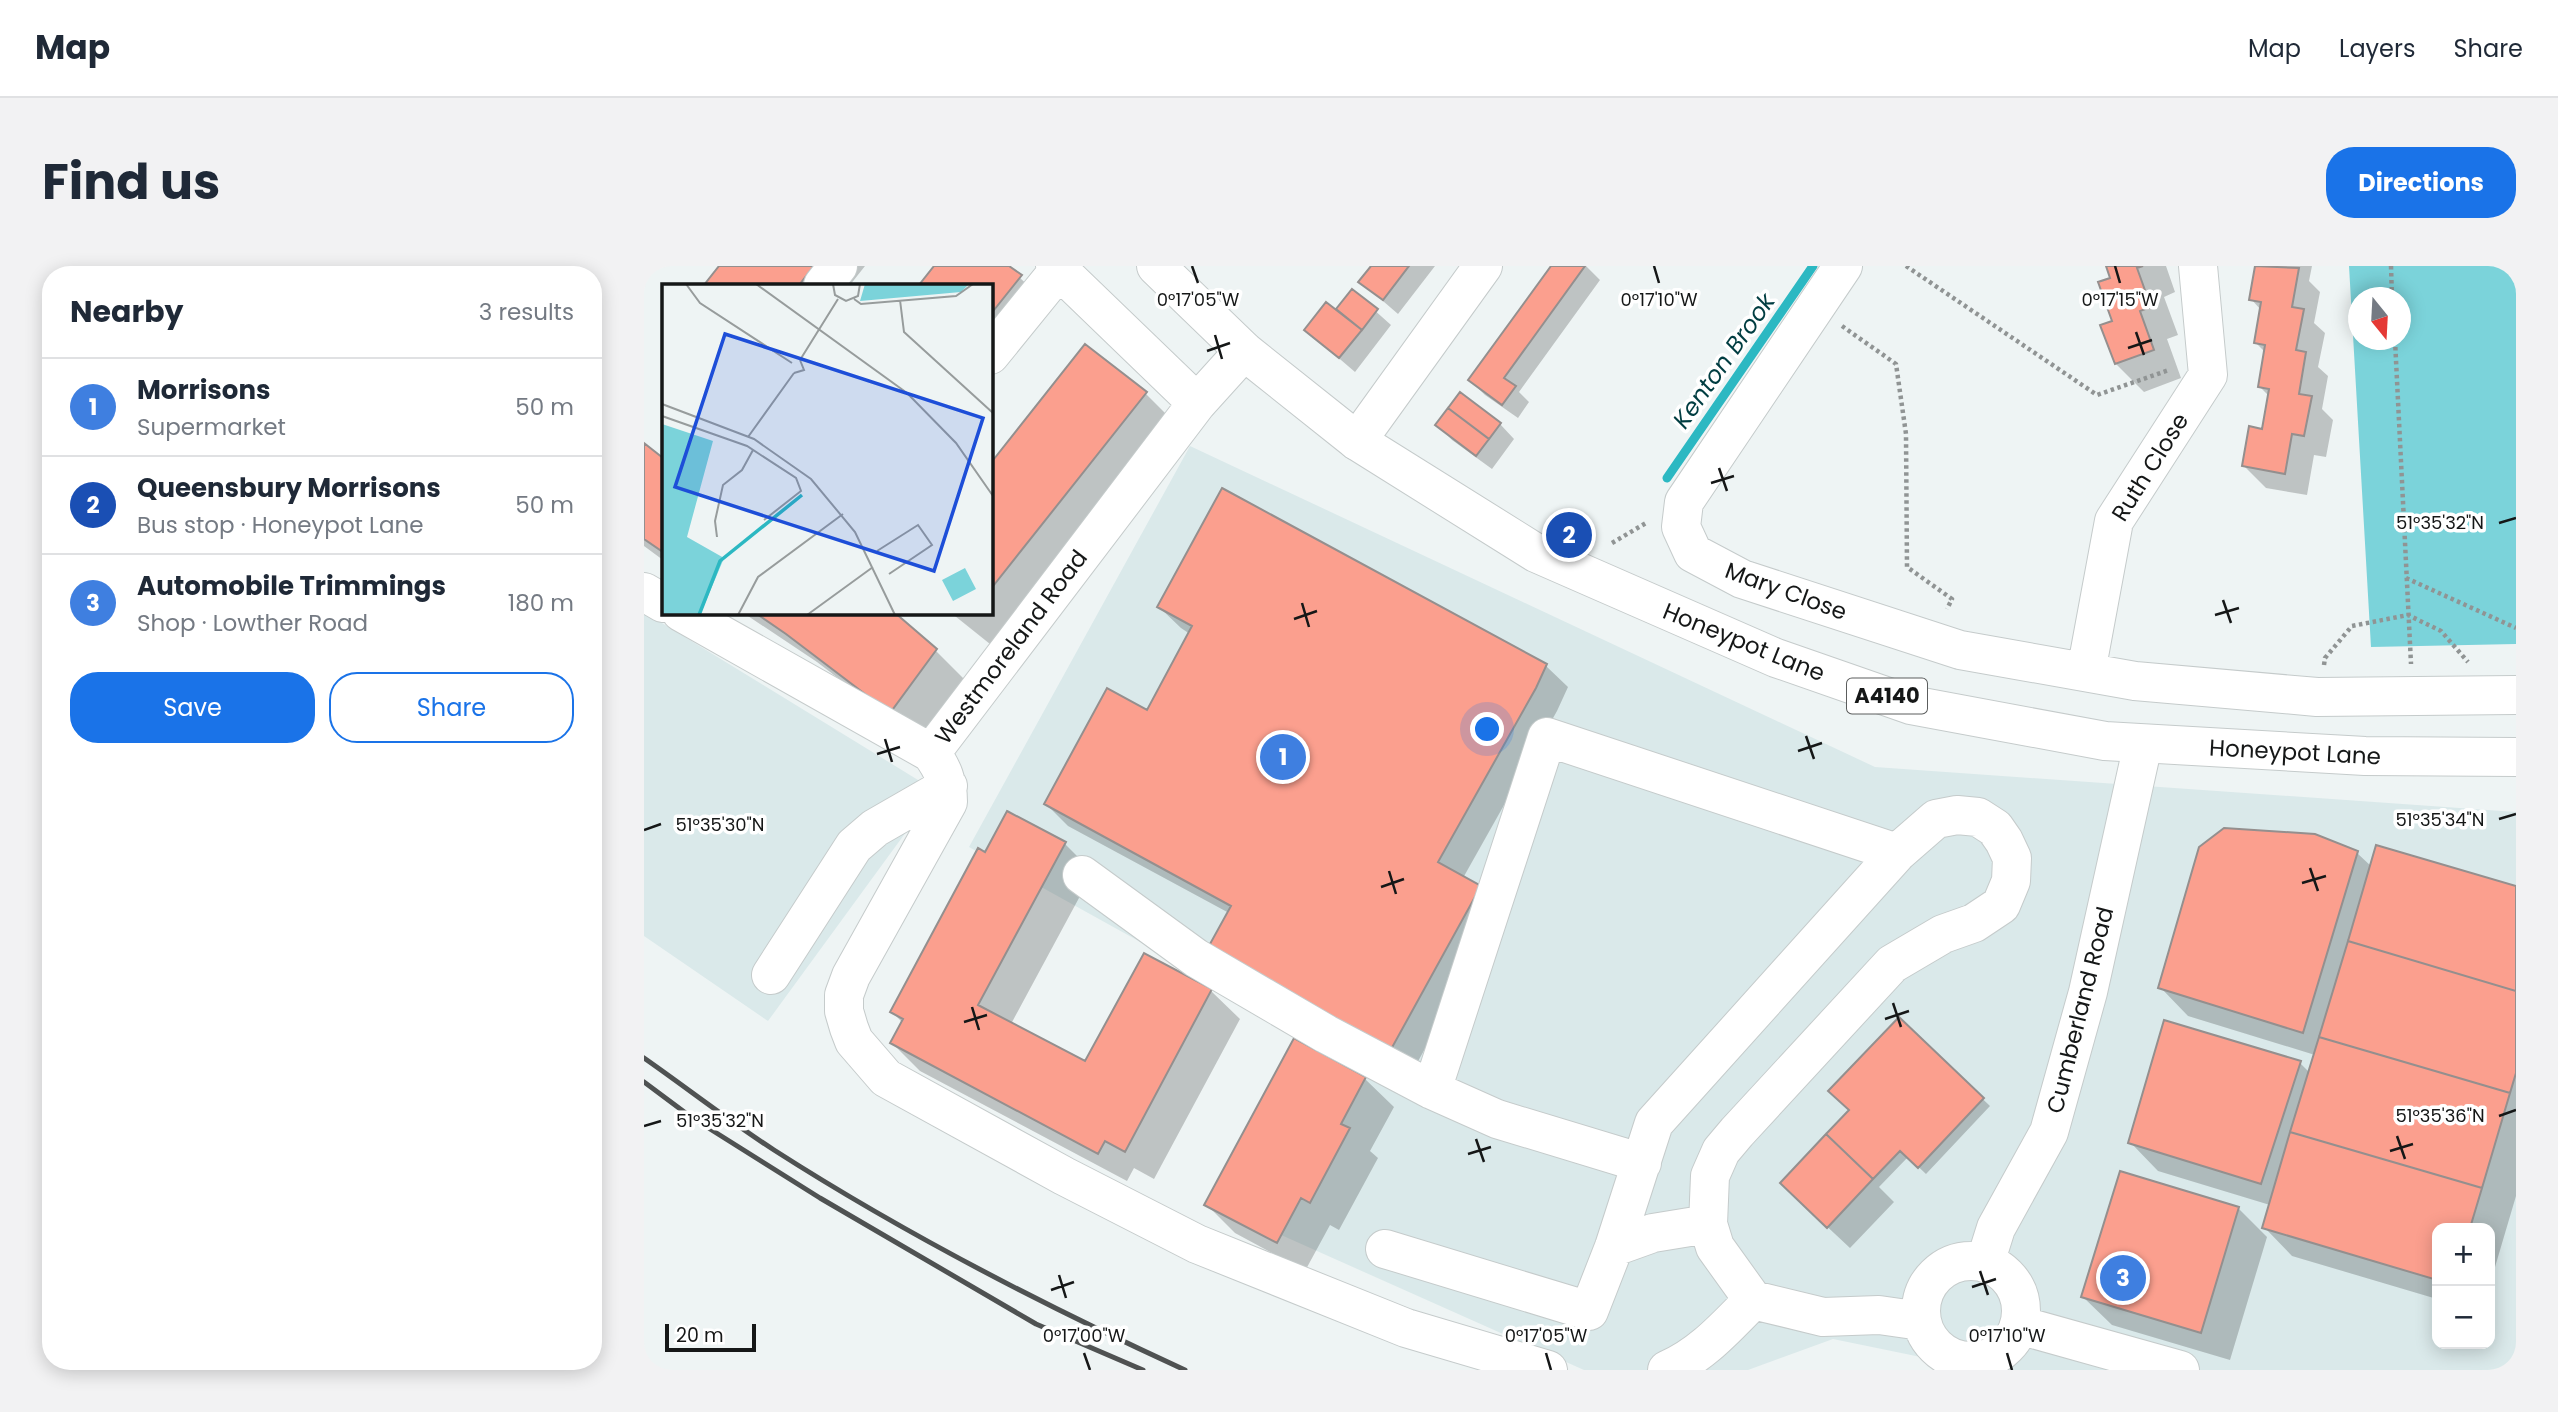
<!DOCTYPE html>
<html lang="en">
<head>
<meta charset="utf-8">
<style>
  body { margin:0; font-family:Poppins,sans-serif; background:#f2f2f3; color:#1f2937 }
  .controls { position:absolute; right:21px; bottom:21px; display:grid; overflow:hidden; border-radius:14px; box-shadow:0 4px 18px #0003 }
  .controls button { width:63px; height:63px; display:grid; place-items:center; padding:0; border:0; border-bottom:2px solid #e0e1e3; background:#fff; color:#1f2937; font:35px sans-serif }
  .compass { position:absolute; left:1704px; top:21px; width:63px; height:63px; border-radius:50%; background:#fff; box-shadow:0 4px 18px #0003; rotate:162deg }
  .scale { position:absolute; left:21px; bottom:18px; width:91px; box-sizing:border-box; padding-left:7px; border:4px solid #151717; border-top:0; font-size:19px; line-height:24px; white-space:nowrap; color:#151717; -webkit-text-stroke:5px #fff; paint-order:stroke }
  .you { position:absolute; left:844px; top:464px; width:24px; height:24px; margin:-18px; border:5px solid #fff; border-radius:50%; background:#1a73e8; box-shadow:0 0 0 10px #1a73e833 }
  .badge { display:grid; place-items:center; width:46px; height:46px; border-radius:50%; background:#1a73e8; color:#fff; font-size:23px; font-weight:700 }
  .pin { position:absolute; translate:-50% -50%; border:4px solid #fff; box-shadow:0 2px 7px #0006 }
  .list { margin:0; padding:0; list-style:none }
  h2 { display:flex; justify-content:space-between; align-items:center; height:91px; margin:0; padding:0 28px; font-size:30px }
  h2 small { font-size:23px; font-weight:400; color:#747a83 }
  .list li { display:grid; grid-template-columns:46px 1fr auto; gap:21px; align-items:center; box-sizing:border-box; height:98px; padding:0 28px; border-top:2px solid #e0e1e3 }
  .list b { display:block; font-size:26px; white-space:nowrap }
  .list p { margin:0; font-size:23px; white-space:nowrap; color:#747a83 }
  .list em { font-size:23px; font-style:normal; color:#747a83 }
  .actions { display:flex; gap:14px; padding:21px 28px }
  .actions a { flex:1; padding:16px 0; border:2px solid #1a73e8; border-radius:28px; text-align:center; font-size:24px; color:#1a73e8 }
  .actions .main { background:#1a73e8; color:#fff }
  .map { position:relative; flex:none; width:1872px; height:1104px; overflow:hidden; border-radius:28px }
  header { display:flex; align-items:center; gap:42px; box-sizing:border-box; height:98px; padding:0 35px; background:#fff; border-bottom:2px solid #e0e1e3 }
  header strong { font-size:33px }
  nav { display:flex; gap:38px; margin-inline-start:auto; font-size:24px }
  .intro { display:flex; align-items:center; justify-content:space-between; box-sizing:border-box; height:168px; padding:0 42px }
  h1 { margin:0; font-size:49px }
  .button { padding:18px 32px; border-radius:28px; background:#1a73e8; color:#fff; font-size:24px; font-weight:700 }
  main { display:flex; gap:42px; padding:0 42px }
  aside { flex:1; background:#fff; border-radius:28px; box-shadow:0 4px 18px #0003 }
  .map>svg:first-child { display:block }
  .built { fill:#dae9ea; fill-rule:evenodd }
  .green { fill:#7bd3da; fill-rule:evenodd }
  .shadow { fill:#0003 }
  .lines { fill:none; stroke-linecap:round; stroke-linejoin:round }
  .stream { stroke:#2cb8c2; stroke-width:9 }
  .building { fill:#fb9f8e; stroke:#948f8e; stroke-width:2 }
  .minor-casing { stroke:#c5cbcb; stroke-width:40 }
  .major-casing { stroke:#c5cbcb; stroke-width:40 }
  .path { stroke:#909494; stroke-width:4.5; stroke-dasharray:3.5 3.5; stroke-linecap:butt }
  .minor { stroke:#fff; stroke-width:38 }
  .major { stroke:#fff; stroke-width:38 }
  .rail { stroke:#4f5252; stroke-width:5 }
  .ticks { fill:none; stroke:#151717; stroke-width:2.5 }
  .labels { text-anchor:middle; stroke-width:7; stroke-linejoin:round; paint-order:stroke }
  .shield { fill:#fff; stroke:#5b5d5d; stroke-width:2 }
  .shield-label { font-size:21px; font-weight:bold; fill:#151717 }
  .street-label { font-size:23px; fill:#151717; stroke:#fff }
  .water-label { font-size:24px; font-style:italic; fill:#003d41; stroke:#fff }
  .inset-river { fill:none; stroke:#2cb8c2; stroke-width:3.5 }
  .inset-road { fill:none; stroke:#979c9c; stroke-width:2 }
  .view { fill:#1d4ed8; fill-opacity:0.15; stroke:#1d4ed8; stroke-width:3.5 }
  .inset-edge { fill:none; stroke:#151717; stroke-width:3.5 }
  .ticks-label { font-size:18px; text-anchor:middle; fill:#151717; stroke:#fff; stroke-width:7; stroke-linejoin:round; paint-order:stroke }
</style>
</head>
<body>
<header>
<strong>Map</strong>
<nav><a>Map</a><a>Layers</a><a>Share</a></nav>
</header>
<div class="intro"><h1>Find us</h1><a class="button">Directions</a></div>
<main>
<aside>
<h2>Nearby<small>3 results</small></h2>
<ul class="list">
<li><span class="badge" style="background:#3f7fe0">1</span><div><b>Morrisons</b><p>Supermarket</p></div><em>50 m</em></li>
<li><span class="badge" style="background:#1a4fb4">2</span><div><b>Queensbury Morrisons</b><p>Bus stop · Honeypot Lane</p></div><em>50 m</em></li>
<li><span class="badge" style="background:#3f7fe0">3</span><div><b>Automobile Trimmings</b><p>Shop · Lowther Road</p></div><em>180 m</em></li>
</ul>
<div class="actions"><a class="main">Save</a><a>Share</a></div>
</aside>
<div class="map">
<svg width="1872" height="1104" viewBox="0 0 1872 1104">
  <rect width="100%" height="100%" fill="#eef4f4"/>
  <path class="built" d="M546 180 1231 501 1872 546V1104H1340L1189 1073 1104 1104H940L619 961 711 795 325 581ZM1793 962H1846V1078H1793Z
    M0 346 292 525 124 755 0 670Z"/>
  <path class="green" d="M1705 0H1872V378L1727 381ZM1714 32H1756V74H1714Z"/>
  <path class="shadow" d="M77 0H221L206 19H62Z
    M292 0H363L405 39 346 113V19H277Z
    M729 0H791L754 48 717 16Z
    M909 0H942L956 14 875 126 885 136 874 152 841 129 826 114Z
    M1463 0H1522L1531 26 1520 31 1534 69 1523 73 1537 112 1500 126 1472 98 1468 13Z
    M1611 0H1668L1665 15 1676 26 1670 57 1681 67 1674 101 1684 110 1678 143 1689 154 1682 191 1670 189 1663 229 1622 222 1600 200 1619 165 1625 130 1616 121 1622 87 1612 77 1617 44 1607 33 1613 2Z
    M709 25 747 59 711 106 662 64 692 46Z
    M501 127 530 156 351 382 306 346H346V201Z
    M856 158 870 173 848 203 808 174 794 159Z
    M0 179 19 195V294L0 280Z
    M515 341 902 400 924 421 913 445 819 612 858 643 767 808 585 647 424 560 402 538 504 446 546 368 537 362Z
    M98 346H247L292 385 320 413 275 474 173 396Z
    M420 577 449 606 367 758 442 798 500 689 567 725 596 753 510 913 490 902 483 915 276 805 248 777 259 757 248 746 341 589Z
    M1713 587 1728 601 1872 622V930L1846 1018V962H1793V1033L1648 990 1620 961 1626 939 1514 905 1486 876 1656 797 1666 807 1671 789 1544 750 1516 721Z
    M1255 753 1346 840 1282 908 1264 891 1235 921 1250 936 1206 982 1160 939Z
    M651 775 721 813 750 841 726 885 734 892 695 964 686 959 661 1005 591 967 562 938Z
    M1594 942 1623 971 1586 1094 1468 1059 1439 1031Z"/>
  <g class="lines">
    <path class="stream" d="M1023 212 1169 0"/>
  </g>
  <path class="building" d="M75 0H170L155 19H60Z
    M290 0H365L378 9 346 49V19H275Z
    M727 0H765L739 34 714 16Z
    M907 0H941L860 112 872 120 858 139 824 114Z
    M1462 0H1499L1493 2 1507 41 1496 45 1510 84 1471 98 1456 59 1468 55 1454 16 1466 12Z
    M1611 0 1655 2 1648 41 1660 43 1652 84 1662 86 1655 128 1668 130 1660 170 1648 168 1641 208 1598 200 1605 160 1618 163 1625 123 1614 121 1621 79 1610 77 1617 36 1605 34Z
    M708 23 734 43 718 64 692 43Z
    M682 36 718 64 695 92 660 64Z
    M441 78 503 126 346 324V198Z
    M816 126 857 157 845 173 804 142Z
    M804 142 845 173 832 190 791 159Z
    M0 177 19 192V286L0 273Z
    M578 222 903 398 892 422 794 596 837 620 745 787 561 687 587 640 400 538 463 422 503 444 548 360 513 341Z
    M110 346H250L293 383 246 447 142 368Z
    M363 545 422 576 334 739 441 795 500 687 568 723 481 886 461 875 454 888 246 777 259 753 246 746 334 582 341 586Z
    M1580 562 1671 568 1714 585 1659 767 1514 722 1555 581Z
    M1732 579 1872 620V725L1704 675Z
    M1704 675 1872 725V807L1866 827 1675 771Z
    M1255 751 1340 832 1274 902 1256 885 1229 913 1182 868 1205 844 1184 825Z
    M1520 754 1657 795 1617 918 1484 877Z
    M1675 771 1866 827 1838 922 1646 866Z
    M650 772 722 811 697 858 706 862 666 937 657 932 633 977 560 939Z
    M1646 866 1838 922 1826 962H1793V1014L1618 962Z
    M1182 868 1229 913 1183 962 1136 917Z
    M1476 905 1595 941 1557 1067 1437 1031Z"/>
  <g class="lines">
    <defs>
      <path id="minor" d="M411 0 553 137
        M1199 0 1040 236 1037 261 1049 287 1098 313 1316 384 1491 415 1673 431 1872 429
        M179 19 194 0
        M346 89 415 4
        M713 175 839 0
        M0 326 19 337
        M37 346 287 487C299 503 304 516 304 536L207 710 200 729V745L205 762 210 775 242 812 420 910 553 978 762 1062 904 1104
        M1442 406 1470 255 1564 109 1554 0
        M287 487 553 137 600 85
        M438 609 552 692 682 768 788 824 853 853 998 897
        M127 709 210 580 231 562 304 520
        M788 824 903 471 1253 587
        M970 981 1009 967 1064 958
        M741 983 945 1045 970 981 1010 857 1253 587 1292 553 1313 549 1334 551 1351 562 1360 575 1368 592 1367 615 1357 639 1330 657 1299 668 1248 698 1093 866 1077 885 1066 910 1064 958 1071 981 1109 1034 1179 1051 1235 1049 1277 1055
        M1277 1045a50 50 0 1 1 100 0a50 50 0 1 1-100 0Z
        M1341 997 1352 962 1405 866 1444 726 1499 478
        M1375 1059 1536 1104
        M1023 1104C1058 1089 1082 1061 1109 1034"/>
      <path id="major" d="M512 0 600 85 713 175 892 287 1132 392 1267 439 1461 475 1721 490 1872 491"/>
    </defs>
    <use href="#minor" class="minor-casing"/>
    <use href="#major" class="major-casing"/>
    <path class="path" d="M1262 0 1453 129 1525 104
      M1747 0 1748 32
      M1198 60 1252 98 1262 168 1263 301 1308 333 1303 343
      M1751 74 1767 398
      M968 277 1002 257
      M1762 312 1872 362
      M1680 399 1681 392 1708 360 1764 349 1797 365 1824 396"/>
    <use href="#minor" class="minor"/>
    <use href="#major" class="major"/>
    <path class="rail" d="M0 792C43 822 85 855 130 884 261 968 399 1039 541 1104
      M0 816 47 851 176 932 392 1058 499 1104"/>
  </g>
  <path class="ticks" d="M548 0 554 17M1010 0 1015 17M1471 0 1476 17M1492 66 1500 89M571 69 578 93M1484 82 1508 74M563 85 586 77M1075 202 1083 225M1067 217 1090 210M1855 257 1872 252M1579 334 1587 357M658 337 665 361M1571 349 1595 342M650 353 673 345M1162 470 1170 493M241 473 248 496M1154 485 1178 477M233 488 256 481M1855 553 1872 548M0 564 17 558M1666 602 1674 625M745 605 752 628M1658 617 1682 610M737 621 760 613M1249 737 1257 761M328 741 335 764M1241 753 1265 745M320 756 343 749M1855 850 1872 844M0 860 17 855M1753 870 1761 893M832 873 840 896M1746 885 1769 878M824 888 847 881M1336 1005 1344 1029M415 1009 422 1032M1328 1021 1352 1013M407 1024 430 1016M440 1087 446 1104M902 1087 907 1104M1363 1087 1368 1104"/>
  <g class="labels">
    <rect class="shield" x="1203" y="412.5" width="80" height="35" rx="5"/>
    <g class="shield-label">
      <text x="1243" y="437">A4140</text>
    </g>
    <g class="street-label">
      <text transform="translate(1506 201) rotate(-58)" y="8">Ruth Close</text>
      <text transform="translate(1142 325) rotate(20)" y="8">Mary Close</text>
      <text transform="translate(1100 376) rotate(22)" y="8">Honeypot Lane</text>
      <text transform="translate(367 381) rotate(-53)" y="8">Westmoreland Road</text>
      <text transform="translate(1651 486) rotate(3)" y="8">Honeypot Lane</text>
      <text transform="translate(1436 744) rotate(-76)" y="8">Cumberland Road</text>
    </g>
    <g class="water-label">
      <text transform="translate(1080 95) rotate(-55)" y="8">Kenton Brook</text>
    </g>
  </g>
  <g transform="translate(18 18)">
    <rect width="331" height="331" fill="#eef4f4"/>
    <path d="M203 0H307L299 8 198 17ZM0 140 51 157 25 253 62 274 38 331H0ZM303 284 314 305 291 317 280 296Z" fill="#7bd3da"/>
    <path class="inset-river" d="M37 331 58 277 140 211"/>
    <path class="inset-road" d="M24 0 38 19 130 79M94 0 245 109 294 159 331 212M171 0 173 11 184 17 196 12 198 0M192 15 199 20 294 12 311 0M238 16 242 48 331 129M138 76 176 15M132 89 142 86 138 76M0 120 92 155 149 195 193 248 233 331M0 132 85 162 134 194 139 207 102 236M86 153 132 89M55 253 53 237 61 201 80 186 91 166M215 267 256 241 270 261 227 290M76 331 96 293 181 230M145 331 211 283"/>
    <path class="view" d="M63 50 321 134 272 287 13 203Z"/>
    <rect width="331" height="331" class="inset-edge"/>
  </g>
  <g class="ticks-label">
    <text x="554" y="40">0°17'05"W</text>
    <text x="1015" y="40">0°17'10"W</text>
    <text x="1476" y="40">0°17'15"W</text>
    <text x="1796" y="263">51°35'32"N</text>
    <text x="1796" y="560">51°35'34"N</text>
    <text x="76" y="565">51°35'30"N</text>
    <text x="1796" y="856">51°35'36"N</text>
    <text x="76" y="861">51°35'32"N</text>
    <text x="440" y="1076">0°17'00"W</text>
    <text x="902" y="1076">0°17'05"W</text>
    <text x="1363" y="1076">0°17'10"W</text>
  </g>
</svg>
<div class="controls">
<button>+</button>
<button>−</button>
</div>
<svg class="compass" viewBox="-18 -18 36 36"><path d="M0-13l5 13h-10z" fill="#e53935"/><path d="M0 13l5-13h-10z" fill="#747a83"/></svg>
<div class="scale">20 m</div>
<div class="you"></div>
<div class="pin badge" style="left:639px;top:491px;background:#3f7fe0">1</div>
<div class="pin badge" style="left:925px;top:269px;background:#1a4fb4">2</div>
<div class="pin badge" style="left:1479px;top:1012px;background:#3f7fe0">3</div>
</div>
</main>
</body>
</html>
